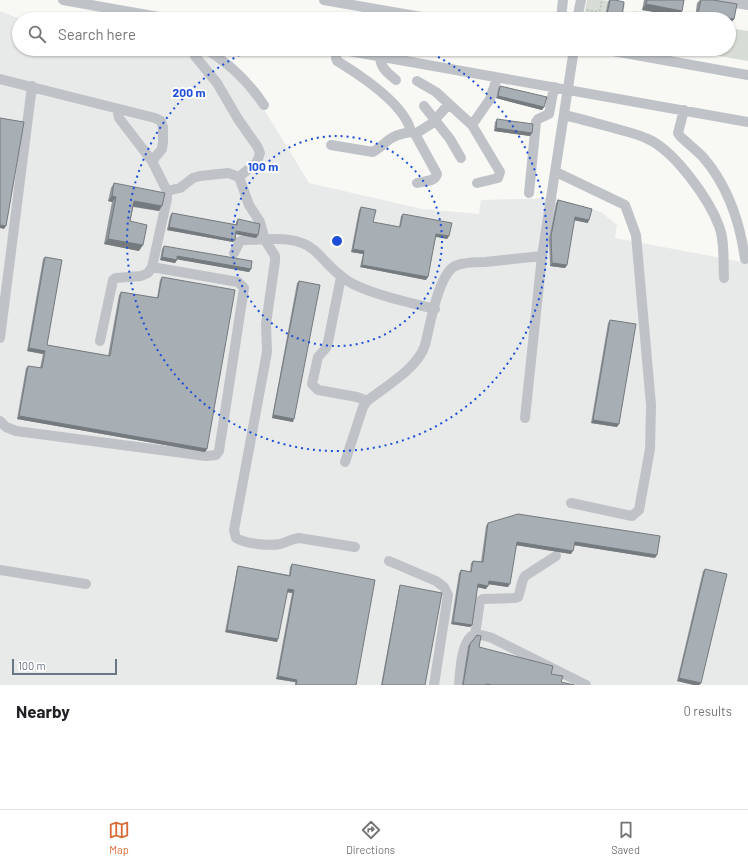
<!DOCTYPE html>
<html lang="en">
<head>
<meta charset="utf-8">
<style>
  body { margin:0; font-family:Barlow,sans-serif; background:#f6f6f6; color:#202124 }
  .scale { position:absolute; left:12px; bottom:10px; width:105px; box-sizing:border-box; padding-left:4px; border:2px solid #697684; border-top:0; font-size:11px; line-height:14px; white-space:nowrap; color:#697684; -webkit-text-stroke:3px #fff; paint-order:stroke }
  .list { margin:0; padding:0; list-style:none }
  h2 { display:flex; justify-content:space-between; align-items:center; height:52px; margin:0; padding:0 16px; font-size:17px }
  h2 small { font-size:13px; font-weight:400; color:#757577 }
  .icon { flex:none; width:22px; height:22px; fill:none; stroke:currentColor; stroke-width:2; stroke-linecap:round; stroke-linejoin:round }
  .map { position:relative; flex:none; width:748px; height:685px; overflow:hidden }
  .search { position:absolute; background:#fff; box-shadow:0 1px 3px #0004; left:12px; right:12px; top:12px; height:44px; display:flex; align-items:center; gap:10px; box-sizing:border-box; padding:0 14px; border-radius:22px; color:#757577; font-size:15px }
  .sheet { height:124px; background:#fff }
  nav { display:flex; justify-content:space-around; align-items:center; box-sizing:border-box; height:56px; border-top:1px solid #e0e0e0; background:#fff; font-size:11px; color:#757577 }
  nav a { display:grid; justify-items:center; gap:2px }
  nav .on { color:#d86a35 }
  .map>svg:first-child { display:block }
  .built { fill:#e8eae9 }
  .green { fill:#d7dcd5 }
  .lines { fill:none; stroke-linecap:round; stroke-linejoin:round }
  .path { stroke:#babcbf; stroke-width:1.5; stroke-dasharray:2 2; stroke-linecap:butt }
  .minor { stroke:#bfc3c7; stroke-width:10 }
  .wall { fill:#90969b }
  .shaded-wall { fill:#757a7e }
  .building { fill:#a7aeb4; stroke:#757a7e }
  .ring { fill:none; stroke:#1d4ed8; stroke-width:2; stroke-dasharray:2 4 }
  .centre { fill:#1d4ed8; stroke:#fff; stroke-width:2 }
  .ring-label { font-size:12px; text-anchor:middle; font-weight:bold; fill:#1d4ed8; stroke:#fff; stroke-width:4; stroke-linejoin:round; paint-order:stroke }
</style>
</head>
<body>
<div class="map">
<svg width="748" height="685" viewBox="0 0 748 685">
  <rect width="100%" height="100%" fill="#f8f8f5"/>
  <path class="built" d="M0 11 20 19H19V49H171L185 54 205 51 235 75 265 111 309 183 422 209 479 214 481 200 556 198 601 212 617 225 615 238 748 263V685H0Z"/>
  <path class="green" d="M587 0H601L625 3 622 19H583Z
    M633 11 681 19H632Z
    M729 28 748 31V61L678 49H729Z"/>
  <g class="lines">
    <path class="path" d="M587 10 599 12
      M598 19 602 0"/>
    <path class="minor" d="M63 0 170 19
      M324 0 433 19
      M717 0 748 5
      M561 19 563 0
      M577 19 581 0
      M195 49V56L217 83 238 119 257 146 260 153 257 162 239 177
      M205 49C228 62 249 83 264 105
      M337 49 336 58 337 61C360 75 405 104 411 132L415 134 431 124 449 104 472 125 490 99 497 78
      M338 49 748 122
      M602 49 748 75
      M380 56C380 68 388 73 396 80
      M0 79 155 118 161 121 163 127V142L162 149 152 161 119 118 117 109
      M417 81 436 92 449 104
      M424 106 450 139 461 158
      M684 110 678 133 680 136C687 143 696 150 703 157 727 185 740 222 745 259
      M564 115C582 119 599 124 617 129 629 132 641 135 652 141 677 155 709 199 719 226 725 241 723 261 724 278
      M472 125 500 172 498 178 477 183
      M415 134 437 174C435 182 424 181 417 183
      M331 145 373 152C378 149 382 146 386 142 393 136 402 133 411 132
      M556 172 625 205 636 235 651 405 650 449 639 510 632 516 571 503
      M167 191 180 188 193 178 200 176 228 173 239 177 249 205 260 222 265 240 275 256V261L266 324 267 352 234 530 236 538C246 544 269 546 280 544 287 542 292 539 299 538L355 547
      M529 193 536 122 538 119 549 114 554 87
      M234 253 240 241 244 240C267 240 295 234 314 250 327 262 337 276 353 284 378 296 407 302 435 309
      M341 277 328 342 326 348 318 357 312 384 318 390 357 397 367 401
      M0 338 32 86
      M100 341 113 280 116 278 141 276 148 273 152 267 167 199V191L152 161
      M525 418 542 256 574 49
      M0 421 6 427 16 431 206 456 216 455 219 451 244 288 238 282 152 267
      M345 462 363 407 367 401C386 386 418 368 425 345 430 326 438 275 455 266 463 262 475 262 485 262 504 260 523 258 542 256
      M389 561 436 581 444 587 448 595 434 685
      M0 570 86 584
      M475 635 480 601 483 599 515 598 518 597C521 590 521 582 525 576L556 556
      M459 685C460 674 461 639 474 635 480 634 486 636 492 638L586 685"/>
  </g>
  <path class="wall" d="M609 0H615L620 19 605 16 608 2Z
    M644 0H684L682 11 678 16 642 10Z
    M700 0H713L734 19 730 24 695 18 697 3Z
    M500 86 544 107 542 110 496 98 498 89Z
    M497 119 532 133 530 136 494 131 495 122Z
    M114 183 159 211 133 207 130 221 139 251 104 244 112 202 108 201 111 188Z
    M558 200 588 223 574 220 567 265 565 268 550 266 549 239 556 203Z
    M361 207 373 222 399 227 401 216 403 214 449 236 447 239 436 237 426 280 360 267 363 254 351 252 359 210Z
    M172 213 236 225V222L238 219 258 235 256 238 236 234 235 240 233 242 167 230 170 216Z
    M164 246 251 269 249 272 177 259 175 263 160 260 162 249Z
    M45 257 47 345 108 356 119 295 121 292 157 298 160 280 162 277 207 449 205 452 17 419 26 368 28 366 40 368 43 354 27 351 43 259Z
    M299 281 293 422 272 418 297 283Z
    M610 320 617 427 591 423 608 323Z
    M488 523 655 558 574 545 571 554 516 545 508 587 488 584 486 589 477 587 472 625 470 627 451 624 459 573 461 570 470 572 471 563 473 561 481 562 486 526Z
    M292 564 356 685H295V682L276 679 292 593 287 592 277 642 225 632 237 569 238 566 289 575 290 567Z
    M705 569 701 683 699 685H694L677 681 703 571Z
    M400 585 425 685H381L399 588Z
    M477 635 479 647 551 674 561 682 574 685H462L468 646Z"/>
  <path class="shaded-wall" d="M646 4 682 11 678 16 642 10Z
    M698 13 734 19 730 24H729V19H699L695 18Z
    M607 14 622 16 620 19 605 16Z
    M498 96 544 107 542 110 496 98Z
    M496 128 532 133 530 136 494 131Z
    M112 196 116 197 112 202 108 201Z
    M134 201 162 206 159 211 131 206Z
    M575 217 589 220 588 223 573 220Z
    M0 225 6 226 4 229 0 228Z
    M169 227 235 240 233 242 167 230Z
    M236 231 258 235 256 238 235 234Z
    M436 234 449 236 447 239 434 236Z
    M108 239 143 245 139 251 104 244Z
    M353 249 364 251 363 254 351 252Z
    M177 256 251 269 249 272 175 259Z
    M162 257 177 260 175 263 160 260Z
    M552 263 567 265 565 268 550 266Z
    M362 265 428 277 426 280 360 267Z
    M29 348 45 351 43 354 27 351Z
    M273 415 294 419 293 422 272 418Z
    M19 416 207 449 205 452 17 419Z
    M593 420 619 424 617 427 591 423Z
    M517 542 573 551 571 554 515 545Z
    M575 542 657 555 655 558 573 545Z
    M489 581 510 584 508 587 487 584Z
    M478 584 488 586 486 589 476 587Z
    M288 589 294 590 292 593 286 592Z
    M453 622 472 625 470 627 451 624Z
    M227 630 278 639 277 642 225 632Z
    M278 676 297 680 295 682 276 679Z
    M679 678 701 683 699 685H694L677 681Z"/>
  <path class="building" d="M610 0H615L624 2 622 16 607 14Z
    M647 0H684L682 11 646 4Z
    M701 0H713L737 4 734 19 698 13Z
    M500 86 547 97 544 107 498 96Z
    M0 118 24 122 6 226 0 225Z
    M497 119 533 124 532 133 496 128Z
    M114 183 165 193 162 206 134 201 130 221 147 225 143 245 108 239 116 197 112 196Z
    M558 200 592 209 589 220 575 217 567 265 552 263 551 236Z
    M361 207 376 210 373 222 400 227 403 214 452 223 449 236 436 234 428 277 362 265 364 251 353 249Z
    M172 213 237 225 238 219 260 224 258 235 236 231 235 240 169 227Z
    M164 246 252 261 251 269 177 256V260L162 257Z
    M45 257 62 260 47 345 110 356 121 292 158 298 162 277 235 290 207 449 19 416 28 366 42 368 45 351 29 348Z
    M299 281 320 285 294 419 273 415Z
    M610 320 636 324 619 424 593 420Z
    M518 514 660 536 657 555 575 542 573 551 517 542 510 584 489 581 488 586 478 584 472 625 453 622 461 570 471 572 473 561 483 562 488 523Z
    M292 564 375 580 356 685H296L297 680 278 676 294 590 288 589 278 639 227 630 238 566 290 576Z
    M705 569 727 574 701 683 679 678Z
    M400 585 442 593 425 685H382Z
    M477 635 481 636 479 647 553 666 551 674 563 676 561 682 574 685H492L486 684V685H463L470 644Z"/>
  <g class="ring">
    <circle cx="337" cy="241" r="105"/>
    <path d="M422 49A210 210 0 1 1 252 49"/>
  </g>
  <circle cx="337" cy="241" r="6" class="centre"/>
  <g class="ring-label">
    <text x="189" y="97">200 m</text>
    <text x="263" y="171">100 m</text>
  </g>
</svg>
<div class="scale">100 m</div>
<div class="search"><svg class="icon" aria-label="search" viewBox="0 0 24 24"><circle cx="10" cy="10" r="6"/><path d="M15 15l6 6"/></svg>Search here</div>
</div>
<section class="sheet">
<h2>Nearby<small>0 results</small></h2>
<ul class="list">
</ul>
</section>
<nav>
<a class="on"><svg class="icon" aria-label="map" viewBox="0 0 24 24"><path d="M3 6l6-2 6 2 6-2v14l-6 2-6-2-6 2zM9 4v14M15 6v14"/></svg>Map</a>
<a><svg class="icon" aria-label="directions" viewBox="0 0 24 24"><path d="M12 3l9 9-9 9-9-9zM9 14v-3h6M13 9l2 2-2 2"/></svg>Directions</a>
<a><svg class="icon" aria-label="saved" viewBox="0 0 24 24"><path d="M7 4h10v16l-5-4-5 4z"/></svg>Saved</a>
</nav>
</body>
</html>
